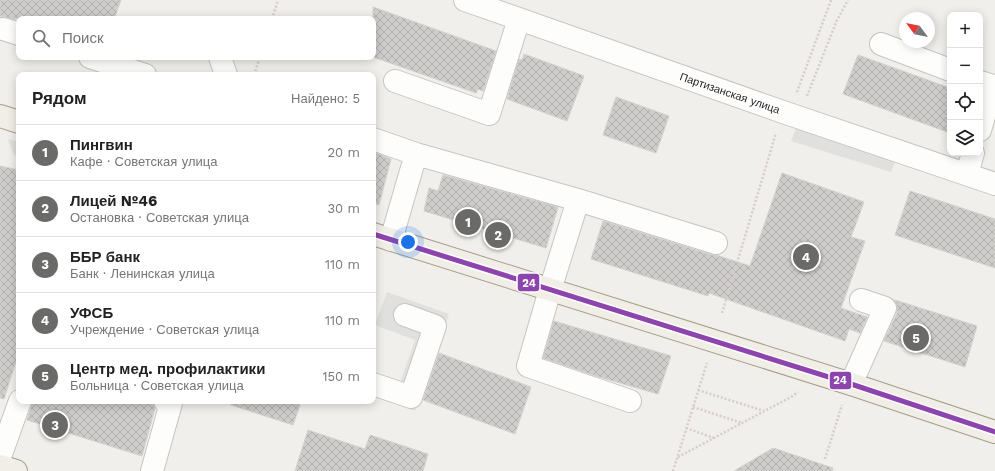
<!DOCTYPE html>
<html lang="ru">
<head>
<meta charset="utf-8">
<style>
  body { margin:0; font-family:"Work Sans",sans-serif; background:#f6f6f6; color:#222 }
  .controls { position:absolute; right:12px; top:12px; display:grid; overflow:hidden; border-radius:8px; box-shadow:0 2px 10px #0003 }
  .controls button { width:36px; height:36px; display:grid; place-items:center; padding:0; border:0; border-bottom:1px solid #e0e0e0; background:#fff; color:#222; font:20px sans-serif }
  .compass { position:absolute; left:899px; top:12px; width:36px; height:36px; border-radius:50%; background:#fff; box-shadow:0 2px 10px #0003; rotate:302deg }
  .you { position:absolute; left:408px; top:242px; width:14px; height:14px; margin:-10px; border:3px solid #fff; border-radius:50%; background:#1a73e8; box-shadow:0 0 0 6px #1a73e833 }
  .badge { display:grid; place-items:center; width:26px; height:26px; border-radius:50%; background:#6a6a68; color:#fff; font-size:13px; font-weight:700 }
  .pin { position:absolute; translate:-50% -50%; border:2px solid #fff; box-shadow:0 1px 4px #0006 }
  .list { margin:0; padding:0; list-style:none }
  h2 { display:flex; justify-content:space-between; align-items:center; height:52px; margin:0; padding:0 16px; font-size:17px }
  h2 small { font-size:13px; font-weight:400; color:#767676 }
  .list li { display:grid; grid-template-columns:26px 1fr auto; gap:12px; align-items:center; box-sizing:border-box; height:56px; padding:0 16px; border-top:1px solid #e0e0e0 }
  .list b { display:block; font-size:15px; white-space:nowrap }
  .list p { margin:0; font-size:13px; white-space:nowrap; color:#767676 }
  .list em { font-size:13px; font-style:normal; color:#767676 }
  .icon { flex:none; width:22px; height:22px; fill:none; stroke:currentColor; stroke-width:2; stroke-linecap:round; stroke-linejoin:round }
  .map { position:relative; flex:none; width:995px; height:471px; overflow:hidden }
  .search { position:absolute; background:#fff; box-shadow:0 2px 10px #0003; left:16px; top:16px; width:360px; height:44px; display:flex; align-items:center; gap:10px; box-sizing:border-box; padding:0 14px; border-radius:8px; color:#767676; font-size:15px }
  .panel { position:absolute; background:#fff; box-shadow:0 2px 10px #0003; left:16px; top:72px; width:360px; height:332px; border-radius:8px }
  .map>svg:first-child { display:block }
  .parking { fill:#e0e0de }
  .building { fill:url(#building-cross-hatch); stroke:#d3d1cd }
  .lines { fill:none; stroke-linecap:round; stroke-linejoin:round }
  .minor-casing { stroke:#c6c5c3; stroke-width:24 }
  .major-casing { stroke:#a59f89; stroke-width:24 }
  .path { stroke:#d6cdcb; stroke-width:2.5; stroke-dasharray:2 2; stroke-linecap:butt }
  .minor { stroke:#fdfdfc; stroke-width:22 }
  .major { stroke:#f1eee8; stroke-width:22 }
  .bus-1-casing { stroke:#fff; stroke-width:8 }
  .bus-1 { stroke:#8e44ad; stroke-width:5 }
  .labels { text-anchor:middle; stroke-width:3.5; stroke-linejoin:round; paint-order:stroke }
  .street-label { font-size:11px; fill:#222; stroke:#fff }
  .line-badge { stroke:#fff; stroke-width:1.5 }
  .badge-label { font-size:11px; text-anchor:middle; font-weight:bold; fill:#fff }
</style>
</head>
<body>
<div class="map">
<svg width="995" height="471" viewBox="0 0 995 471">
  <defs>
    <pattern id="building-cross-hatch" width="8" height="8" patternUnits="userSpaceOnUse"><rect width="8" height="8" fill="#cecdcb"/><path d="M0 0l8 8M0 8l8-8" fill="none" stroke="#b1b0ae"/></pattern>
  </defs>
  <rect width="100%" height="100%" fill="#f0efeb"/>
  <path class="parking" d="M798 124 897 156 891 172 791 141Z
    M8 139 19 142V156L14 155Z
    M387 292 449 314 415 411 393 403 415 340 375 325Z"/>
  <path class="building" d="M0 0H121L114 19H13L0 16Z
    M373 7 496 51 483 91 478 89 476 93 373 57Z
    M524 54 584 76 567 121 507 99 519 59 522 60Z
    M858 55 950 88V133L843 94Z
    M616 97 669 116 656 153 603 135Z
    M373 152 391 159 379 205 373 204Z
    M0 166 19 170V352L4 399 0 398Z
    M782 173 864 202 851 237 865 241 841 308 867 317 860 333 849 329 845 341 709 293 708 296 591 259 603 221 712 255H716L750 266Z
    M443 175 558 207 546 248 424 211 429 188 438 191Z
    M910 191 995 219V268L895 235Z
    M895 300 977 326 965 367 884 341 897 313V307Z
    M554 321 671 356 658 394 596 376 543 358Z
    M439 353 531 387 515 434 423 400Z
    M33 401H153V404L155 408 142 456 27 420Z
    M231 401H289L300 405 293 425 231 405Z
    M308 430 365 449 370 435 428 454 423 471H295Z
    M773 448 833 468 832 471H734Z"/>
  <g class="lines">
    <defs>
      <path id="minor" d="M465 0 783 112 995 184
        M3 29 19 34
        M881 44 950 70
        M90 57 145 75
        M220 57 226 75
        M395 81 489 114 519 19
        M980 82 993 86 980 130
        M373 139 416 154
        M967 174 973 153
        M391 240 416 154 578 200
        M373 384 411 397 435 326 405 315
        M851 384 885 308 861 300
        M630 401 528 366 550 290 578 200 716 243
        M0 457 20 401
        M152 471 171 403 165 401"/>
      <path id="major" d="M0 116 19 122
        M373 234 851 384 995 432
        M0 466 16 471"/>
    </defs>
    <use href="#minor" class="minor-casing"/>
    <use href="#major" class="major-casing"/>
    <path class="path" d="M272 19 278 0
      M254 75 260 57
      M797 92 831 0
      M807 96 837 20 848 0
      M722 313 776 133
      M698 390 764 411
      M693 407 742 423
      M686 428 714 438
      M678 457 791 397 798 392
      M825 459 842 405
      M673 471 707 363"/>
    <use href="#minor" class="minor"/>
    <use href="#major" class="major"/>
    <defs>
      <path id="bus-1" d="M373 234 851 384 995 432"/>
    </defs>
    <use href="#bus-1" class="bus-1-casing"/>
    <use href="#bus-1" class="bus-1"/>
  </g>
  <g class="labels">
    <g class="street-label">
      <text transform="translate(730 93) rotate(19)" y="4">Партизанская улица</text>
    </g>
  </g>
  <g class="line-badge">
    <rect x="517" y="273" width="23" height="19" rx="4" fill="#8e44ad"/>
    <rect x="829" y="371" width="23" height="19" rx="4" fill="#8e44ad"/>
  </g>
  <g class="badge-label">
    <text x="529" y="287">24</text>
    <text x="840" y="384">24</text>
  </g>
</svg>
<div class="controls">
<button>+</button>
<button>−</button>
<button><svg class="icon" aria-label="locate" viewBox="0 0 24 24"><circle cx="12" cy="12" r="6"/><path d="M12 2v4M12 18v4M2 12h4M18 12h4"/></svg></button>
<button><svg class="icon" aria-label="layers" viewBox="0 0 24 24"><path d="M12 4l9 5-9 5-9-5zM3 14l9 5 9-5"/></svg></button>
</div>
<svg class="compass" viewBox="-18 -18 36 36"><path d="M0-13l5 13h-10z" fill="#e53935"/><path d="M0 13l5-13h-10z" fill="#767676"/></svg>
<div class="you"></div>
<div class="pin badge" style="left:468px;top:222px">1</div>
<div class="pin badge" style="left:498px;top:235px">2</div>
<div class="pin badge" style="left:55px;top:425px">3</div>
<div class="pin badge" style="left:806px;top:257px">4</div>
<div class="pin badge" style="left:916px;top:338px">5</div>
<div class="search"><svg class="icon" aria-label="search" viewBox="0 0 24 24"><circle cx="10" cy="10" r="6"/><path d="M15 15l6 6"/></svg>Поиск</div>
<section class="panel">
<h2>Рядом<small>Найдено: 5</small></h2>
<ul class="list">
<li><span class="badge">1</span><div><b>Пингвин</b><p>Кафе · Советская улица</p></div><em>20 m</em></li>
<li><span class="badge">2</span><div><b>Лицей №46</b><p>Остановка · Советская улица</p></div><em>30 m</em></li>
<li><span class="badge">3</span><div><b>ББР банк</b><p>Банк · Ленинская улица</p></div><em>110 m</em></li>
<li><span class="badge">4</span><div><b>УФСБ</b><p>Учреждение · Советская улица</p></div><em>110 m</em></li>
<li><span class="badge">5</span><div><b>Центр мед. профилактики</b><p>Больница · Советская улица</p></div><em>150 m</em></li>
</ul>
</section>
</div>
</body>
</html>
